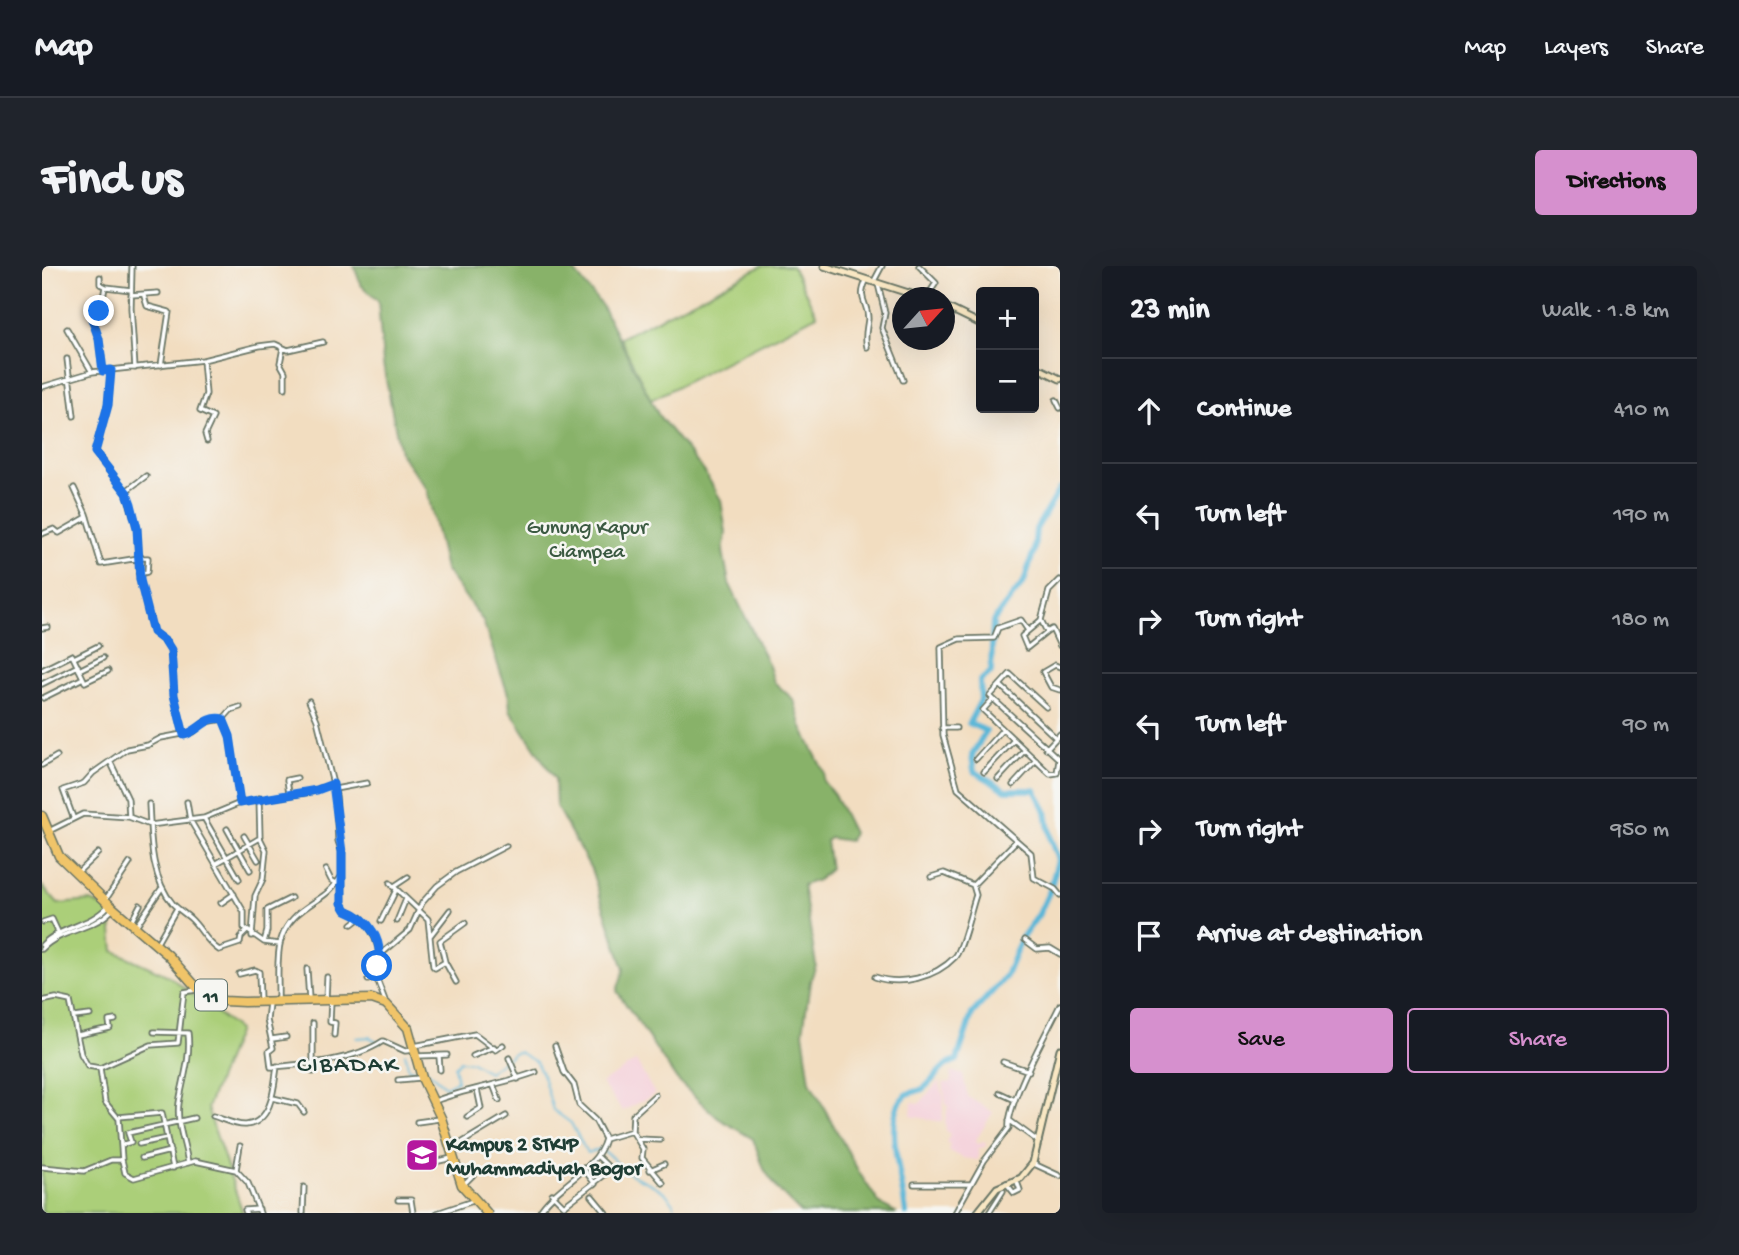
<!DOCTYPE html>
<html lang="en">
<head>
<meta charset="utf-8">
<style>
  body { margin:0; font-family:"Gochi Hand",sans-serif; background:#20242c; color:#f1f3f6 }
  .controls { position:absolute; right:21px; top:21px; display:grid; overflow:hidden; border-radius:7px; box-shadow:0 7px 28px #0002 }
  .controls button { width:63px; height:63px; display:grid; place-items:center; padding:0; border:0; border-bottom:2px solid #363941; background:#171b24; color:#f1f3f6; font:35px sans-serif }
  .compass { position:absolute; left:850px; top:21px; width:63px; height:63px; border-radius:50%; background:#171b24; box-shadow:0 7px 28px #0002; rotate:63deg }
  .stop { position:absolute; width:21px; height:21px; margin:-16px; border:5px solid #1a73e8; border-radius:50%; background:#fff }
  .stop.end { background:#1a73e8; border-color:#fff; box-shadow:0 2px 7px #0008 }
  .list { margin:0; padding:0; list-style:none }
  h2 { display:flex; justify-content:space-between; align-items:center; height:91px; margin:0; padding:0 28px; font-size:30px }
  h2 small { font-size:23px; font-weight:400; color:#9ea1a6 }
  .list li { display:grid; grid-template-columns:46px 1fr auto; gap:21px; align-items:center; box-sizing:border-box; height:105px; padding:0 28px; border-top:2px solid #363941 }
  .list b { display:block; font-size:26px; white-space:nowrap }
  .list em { font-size:23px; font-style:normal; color:#9ea1a6 }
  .actions { display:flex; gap:14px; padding:21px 28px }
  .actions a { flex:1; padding:16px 0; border:2px solid #d690ce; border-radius:7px; text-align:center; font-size:24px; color:#d690ce }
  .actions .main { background:#d690ce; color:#111 }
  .icon { flex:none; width:38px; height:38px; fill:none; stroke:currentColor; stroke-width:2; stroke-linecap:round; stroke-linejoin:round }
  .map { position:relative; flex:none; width:1018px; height:947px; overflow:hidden; border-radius:7px }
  header { display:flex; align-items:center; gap:42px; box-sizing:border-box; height:98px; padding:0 35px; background:#171b24; border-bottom:2px solid #363941 }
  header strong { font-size:33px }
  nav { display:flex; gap:38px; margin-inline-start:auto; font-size:24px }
  .intro { display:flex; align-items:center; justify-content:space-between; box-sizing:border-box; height:168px; padding:0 42px }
  h1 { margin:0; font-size:49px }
  .button { padding:18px 32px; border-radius:7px; background:#d690ce; color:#111; font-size:24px; font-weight:700 }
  main { display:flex; gap:42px; padding:0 42px }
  aside { flex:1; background:#171b24; border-radius:7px; box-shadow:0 7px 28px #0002 }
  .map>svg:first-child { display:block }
  .built { fill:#f5cfd9 }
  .green { fill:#abcf79; stroke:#658656; stroke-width:2 }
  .forest { fill:#88b269; stroke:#54784e; stroke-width:2 }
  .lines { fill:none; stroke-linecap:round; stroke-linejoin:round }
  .stream { stroke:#59b6d7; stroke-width:2 }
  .river { stroke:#59b6d7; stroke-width:6 }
  .street-casing { stroke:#697565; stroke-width:7 }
  .secondary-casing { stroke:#697565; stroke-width:9 }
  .highway-casing { stroke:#697565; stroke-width:11 }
  .street { stroke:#fff; stroke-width:3.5 }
  .secondary { stroke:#f9e7c3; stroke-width:5 }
  .highway { stroke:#f0c469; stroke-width:8 }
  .route { stroke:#1a73e8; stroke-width:9 }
  .labels { text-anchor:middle; stroke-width:5; stroke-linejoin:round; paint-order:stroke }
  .shield { fill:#f6f6f2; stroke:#60746d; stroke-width:2 }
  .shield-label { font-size:19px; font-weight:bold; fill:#1f3d34 }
  .park-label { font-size:21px; fill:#3b5a42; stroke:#f6f6f2 }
  .poi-label { font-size:21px; font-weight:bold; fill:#1f3d34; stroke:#f6f6f2; text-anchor:start }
  .quarter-label { font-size:24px; letter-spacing:2px; fill:#1f3d34; stroke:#f6f6f2 }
</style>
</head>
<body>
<header>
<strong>Map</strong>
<nav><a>Map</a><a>Layers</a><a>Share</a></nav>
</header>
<div class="intro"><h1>Find us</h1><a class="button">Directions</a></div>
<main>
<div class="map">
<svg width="1018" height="947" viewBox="0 0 1018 947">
  <rect width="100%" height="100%" fill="#f6f6f2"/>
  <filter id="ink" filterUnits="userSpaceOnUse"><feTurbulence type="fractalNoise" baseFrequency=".0143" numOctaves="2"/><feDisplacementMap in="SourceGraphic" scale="14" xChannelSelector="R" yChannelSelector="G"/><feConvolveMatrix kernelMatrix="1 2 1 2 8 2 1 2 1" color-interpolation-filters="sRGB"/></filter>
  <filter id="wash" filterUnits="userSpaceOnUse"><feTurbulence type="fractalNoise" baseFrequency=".00686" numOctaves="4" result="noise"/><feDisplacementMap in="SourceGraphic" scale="28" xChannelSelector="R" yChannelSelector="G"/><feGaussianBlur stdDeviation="1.57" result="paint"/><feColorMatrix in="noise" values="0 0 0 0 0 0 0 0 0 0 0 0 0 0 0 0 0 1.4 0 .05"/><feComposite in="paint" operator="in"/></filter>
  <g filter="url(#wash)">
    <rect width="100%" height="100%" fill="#f2ddc0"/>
    <path class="built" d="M594 795 613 828 581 845 559 817Z
      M912 806 921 809 926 831 951 846 934 874 935 878 943 876 944 880 936 883V894L921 892 906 884 908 878 904 876 908 869 904 864 903 856 906 839H904L901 817 910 816 908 807Z
      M897 815 902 831 900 856 869 850 870 836 878 837Z"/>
    <path class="green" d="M720 0H750L775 49 609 134 578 72Z
      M0 620 16 638 49 635 68 644 72 685 127 710 196 764 165 842 201 947H0Z"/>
    <path class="forest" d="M312 0H528L560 40 617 150 662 205 679 234 684 267 681 285 687 317 727 400 732 416 752 434 760 462 782 506 781 515 792 529 811 567 807 575 788 572 784 575 788 603 776 614 761 619 774 699 768 716 761 766 768 816 818 908 838 938 855 947H759L736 924 722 903 711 873 676 852 635 814 575 725 582 703 549 603 514 540 513 513 468 444 467 431 441 355 403 303 385 224 358 186 341 98 336 35 319 19Z"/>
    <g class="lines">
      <path class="stream" d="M315 772 327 771 338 777
        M363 787 367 804 375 803
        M381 801 404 821 415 815 412 800 418 795 430 796 446 806 472 787 477 786 494 796 501 810 511 844 529 857 545 887 558 883C569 888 574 898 584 905 602 918 630 920 634 947"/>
      <path class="river" d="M864 947C862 920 839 852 863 830 869 824 877 827 883 821 896 810 898 799 915 794L930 748 964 710 979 673 997 648 1008 624 1016 594 1008 572 1004 545 993 524H964L932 505 930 489 944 465 927 457 939 434 938 415 949 406 951 355 982 316 992 284 994 263 1018 222"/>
    </g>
  </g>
  <g filter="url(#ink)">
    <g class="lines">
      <defs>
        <path id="street" d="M90 0 89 42 93 102
          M877 0 894 17 884 32
          M58 11V18L64 21 89 24
          M824 15C815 35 826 35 826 53 825 63 822 70 825 81
          M832 15 840 0
          M836 18 843 47 840 62 861 114
          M89 29 116 27
          M102 30 105 40 127 46 119 99
          M25 63 50 106
          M241 82 238 97 243 106V122
          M25 93 32 150
          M161 94 217 80 233 78 246 84 281 76
          M69 104 66 139 53 186 85 227 95 262 97 292H106L105 306 97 308
          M61 105 57 73 49 50 59 43 63 21
          M0 121 50 106 161 94 164 128 158 145 171 151 163 168 165 175
          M1014 134 1018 142
          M32 222 44 248 59 298 97 292 98 314 111 366 124 376 129 384 132 429 142 469
          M84 225 104 210
          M0 268 12 263 17 267 45 251
          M999 354 1005 366 1010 363 1018 380
          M0 362 6 361
          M985 363 979 354 956 362 952 372 917 373 899 381 901 469 916 523 989 587 992 612 1013 623 1018 629
          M1005 366 985 382 980 370 999 354 1007 325 1018 314
          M32 392 56 380
          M1018 401 1013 399 1001 406 1009 421 1018 424
          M0 404 30 389 43 416 66 405
          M37 404 61 392
          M0 418 36 400
          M958 419 1014 472
          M1 432 41 412
          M951 433 941 444 1008 508 1015 507 1017 494
          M267 435 275 454 294 530 296 575 300 586V637L304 644C326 652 333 667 338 689
          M1004 441 968 408 948 430 1018 494
          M181 453 188 470 198 537 268 526 291 518
          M900 462H914
          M1004 483 1018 468
          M934 493 961 463
          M68 495 86 533 87 551
          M0 499 15 490
          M942 506 972 474
          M956 513 983 484
          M971 519 994 494
          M293 523 325 517
          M247 527 245 514 255 512
          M145 536 148 554 202 646V662L222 676 237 678
          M107 538C109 571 108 611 131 638 136 643 142 647 148 652 160 663 163 675 177 684L198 677 199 671 205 665
          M31 551 21 524 42 517 51 507 85 483 106 479 119 472 151 466 163 456 181 453 189 444 198 441
          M162 552 197 613
          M185 563 208 604
          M7 565 41 548 87 551 108 559 162 552 198 537
          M202 570 216 594
          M175 597 218 572
          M284 604 289 614 294 617
          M36 606 56 587
          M889 611 902 607 931 619 973 576
          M348 617 386 653 391 700 393 702 403 696
          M351 621 366 611
          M64 633 88 597
          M179 637 192 628
          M339 655 354 624
          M355 655 364 633
          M1 656 10 653 17 668
          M89 656 98 639
          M310 658 319 651
          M94 660 119 623
          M210 670 213 630 221 613 224 584 218 572 217 532
          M388 670 408 644
          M983 674 995 683 1008 682 1018 688
          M222 676 225 665V644L249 632
          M115 677 135 642
          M0 679C18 660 48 661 66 640
          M0 683C19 663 50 665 70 644
          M265 703 267 733
          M197 708 213 704 217 706 218 735
          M833 711C859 720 893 712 913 691 921 682 929 643 934 629L931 619
          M326 714 334 711
          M414 716 403 696 398 675 423 657
          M236 733C237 697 229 666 262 643 281 629 284 631 299 611
          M284 733 285 711
          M289 734 288 756 293 757 292 769
          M0 735 14 732 28 735 39 788 46 800 58 802
          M227 737 225 754 231 782 227 785 229 801C266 798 311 795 341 775L363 785 373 784
          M344 737 334 711 338 689 368 664 380 637 395 620 414 606 464 580
          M32 751 48 749
          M112 766 146 767C149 792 141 813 137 837 134 857 143 877 146 897
          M36 769 68 762 67 755 73 754
          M230 773 244 771
          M372 780 433 768 454 784 461 779
          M513 780 522 806 532 819 537 839 553 854 563 873
          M375 790 405 789
          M397 790 398 804
          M431 790 452 781
          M467 792 476 813
          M961 796 987 805
          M271 806V757
          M356 814 378 812
          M452 821 457 834
          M958 827 973 834
          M231 832 256 838 262 846
          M393 835C426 822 460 819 494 806
          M171 850C181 853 194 860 204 859 231 856 232 820 235 800
          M76 851 120 847 131 902
          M425 851 439 842 435 823
          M967 854 997 876
          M375 856 397 853
          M590 865 601 883 600 892 621 917
          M597 873 618 874
          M97 878 125 872
          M79 879 89 876 86 867 152 852
          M411 882 464 850
          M555 890 573 907
          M100 892 128 885
          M80 894 77 853 63 836 58 802 109 779 136 777 142 726 154 724
          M992 898 1018 910
          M375 900 410 892
          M0 901 42 905 69 894H80L83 907 92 912 153 895 194 904 206 917 218 947
          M541 902 553 918
          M194 904 198 880
          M608 904 622 898
          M964 917 972 927 978 924 974 913
          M422 918 432 908
          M872 918H929
          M510 928 522 940 569 904
          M550 930 564 947
          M356 934H369L371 947
          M204 947 203 944 217 943
          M261 947 262 921
          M395 947 431 935
          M497 947C513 920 555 904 563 873L590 865 591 849 613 829
          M913 947 942 895 967 862C964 839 1006 764 1018 739
          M947 947 961 925"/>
        <path id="secondary" d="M782 0 882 32
          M902 40 939 58
          M992 100 1018 113
          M935 947 955 922 979 912 991 897 1018 783"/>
        <path id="highway" d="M0 550 17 590 71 642 126 689 156 723 182 735 202 736 330 733 344 738 366 762 380 812 399 852 420 919 445 947"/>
      </defs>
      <use href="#street" class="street-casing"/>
      <use href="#secondary" class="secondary-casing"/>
      <use href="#highway" class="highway-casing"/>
      <use href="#street" class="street"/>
      <use href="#secondary" class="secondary"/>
      <use href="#highway" class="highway"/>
    </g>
  </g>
  <g class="lines" filter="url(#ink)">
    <path class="route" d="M57 45 49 50 57 73 61 105 69 104 66 139 53 186 85 227 89 238 95 262 98 314 111 366 124 376 129 384 132 429 142 469C157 465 165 449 181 453L188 470 198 537 275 524 291 518 300 586V637L304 644C327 653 343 675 335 700"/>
  </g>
  <defs>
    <symbol id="university-square" viewBox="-11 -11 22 22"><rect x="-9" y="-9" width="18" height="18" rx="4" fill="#b5179e" stroke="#f6f6f2"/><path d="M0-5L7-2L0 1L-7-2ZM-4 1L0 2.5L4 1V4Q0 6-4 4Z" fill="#fff"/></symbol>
  </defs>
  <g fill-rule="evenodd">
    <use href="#university-square" x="361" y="870" width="38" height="38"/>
  </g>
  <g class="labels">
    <rect class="shield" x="153" y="713.5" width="32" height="31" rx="5"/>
    <g class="shield-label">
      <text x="169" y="736">11</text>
    </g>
    <g class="park-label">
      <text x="545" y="267">Gunung Kapur<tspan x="545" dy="24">Ciampea</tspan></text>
    </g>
    <g class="poi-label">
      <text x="404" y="884">Kampus 2 STKIP<tspan x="404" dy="24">Muhammadiyah Bogor</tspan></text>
    </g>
    <g class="quarter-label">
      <text x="306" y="805">CIBADAK</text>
    </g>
  </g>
</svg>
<div class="controls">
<button>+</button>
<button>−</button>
</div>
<svg class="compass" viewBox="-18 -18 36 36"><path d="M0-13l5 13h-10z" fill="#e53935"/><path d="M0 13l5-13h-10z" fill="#9ea1a6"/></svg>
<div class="stop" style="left:335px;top:700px"></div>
<div class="stop end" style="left:57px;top:45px"></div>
</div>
<aside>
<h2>23 min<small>Walk · 1.8 km</small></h2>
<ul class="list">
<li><svg class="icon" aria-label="ahead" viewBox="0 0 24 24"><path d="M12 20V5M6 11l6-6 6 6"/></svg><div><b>Continue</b></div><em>410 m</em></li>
<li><svg class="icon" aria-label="left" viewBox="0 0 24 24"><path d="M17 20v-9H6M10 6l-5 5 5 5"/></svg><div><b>Turn left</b></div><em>190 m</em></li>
<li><svg class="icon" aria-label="right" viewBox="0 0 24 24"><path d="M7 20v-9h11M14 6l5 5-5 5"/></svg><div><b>Turn right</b></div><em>180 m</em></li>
<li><svg class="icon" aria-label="left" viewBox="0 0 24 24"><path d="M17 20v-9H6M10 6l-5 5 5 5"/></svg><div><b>Turn left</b></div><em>90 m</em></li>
<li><svg class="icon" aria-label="right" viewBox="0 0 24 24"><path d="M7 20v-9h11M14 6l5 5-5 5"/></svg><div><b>Turn right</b></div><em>950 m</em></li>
<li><svg class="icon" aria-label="arrive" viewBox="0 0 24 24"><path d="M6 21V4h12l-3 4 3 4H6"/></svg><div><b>Arrive at destination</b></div></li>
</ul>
<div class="actions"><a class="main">Save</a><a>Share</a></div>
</aside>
</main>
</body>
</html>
